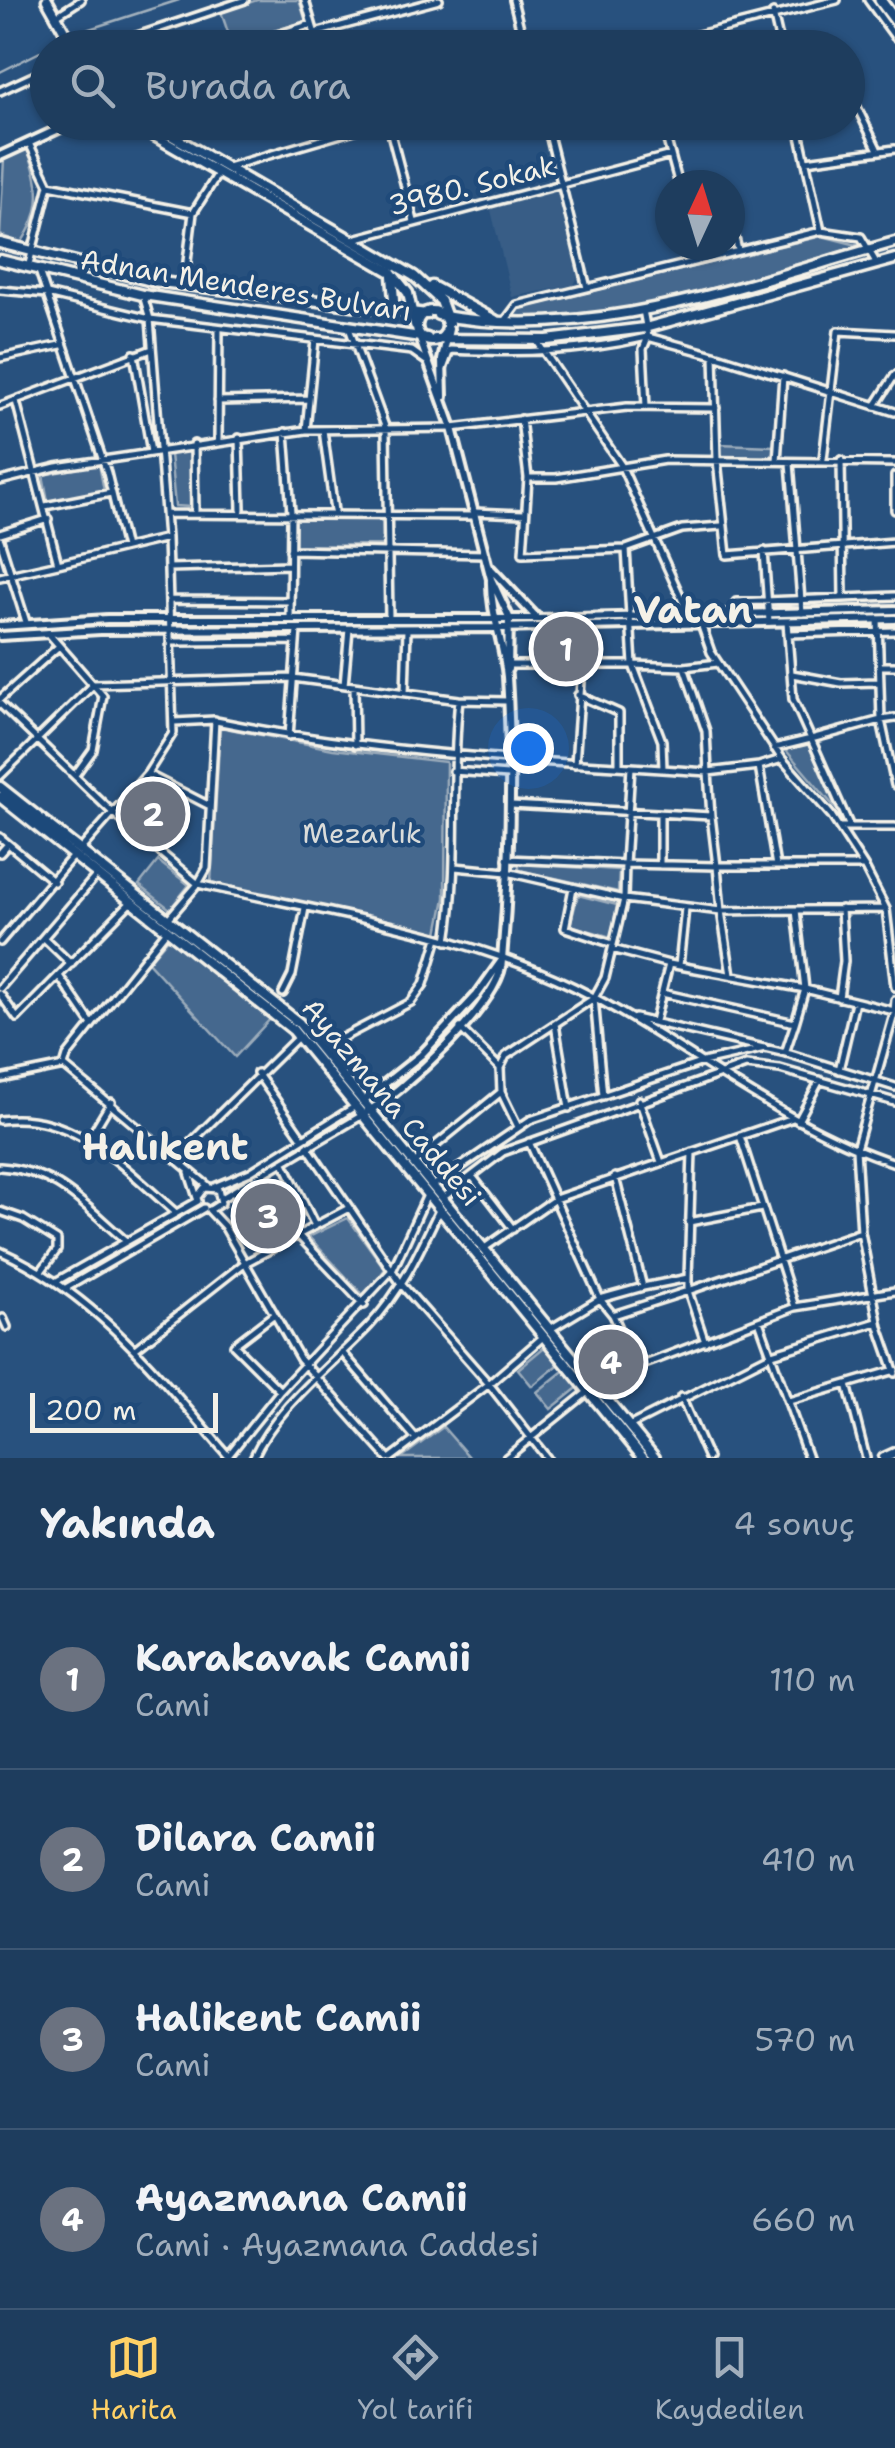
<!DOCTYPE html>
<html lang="tr">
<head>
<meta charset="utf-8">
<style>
  body { margin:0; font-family:"Shantell Sans",sans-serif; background:#264464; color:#f1f3f6 }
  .compass { position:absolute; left:655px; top:170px; width:90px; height:90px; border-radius:50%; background:#1e3d5e; box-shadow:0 2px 8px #0004; rotate:4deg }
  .scale { position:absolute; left:30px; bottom:25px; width:188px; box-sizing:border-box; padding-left:10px; border:5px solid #f4f1e8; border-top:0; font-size:28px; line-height:35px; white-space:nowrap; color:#f4f1e8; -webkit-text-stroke:8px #1f4a7a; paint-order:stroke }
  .you { position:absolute; left:528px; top:748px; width:35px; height:35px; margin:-25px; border:8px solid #fff; border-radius:50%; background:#1a73e8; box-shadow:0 0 0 15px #1a73e833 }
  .badge { display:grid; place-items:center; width:65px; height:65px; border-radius:50%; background:#ffd166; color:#fff; font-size:32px; font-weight:700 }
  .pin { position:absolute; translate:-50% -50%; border:5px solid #fff; box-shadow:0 2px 10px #0006 }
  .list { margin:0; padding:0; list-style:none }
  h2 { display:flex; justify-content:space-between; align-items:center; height:130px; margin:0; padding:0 40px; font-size:42px }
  h2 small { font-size:32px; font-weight:400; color:#a1aebc }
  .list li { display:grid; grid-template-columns:65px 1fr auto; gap:30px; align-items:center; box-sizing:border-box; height:180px; padding:0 40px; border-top:2px solid #3c5673 }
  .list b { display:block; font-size:38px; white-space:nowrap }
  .list p { margin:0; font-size:32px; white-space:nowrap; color:#a1aebc }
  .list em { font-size:32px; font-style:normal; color:#a1aebc }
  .icon { flex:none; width:55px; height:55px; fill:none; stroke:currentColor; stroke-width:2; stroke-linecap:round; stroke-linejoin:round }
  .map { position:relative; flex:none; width:895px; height:1458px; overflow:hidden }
  .search { position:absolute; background:#1e3d5e; box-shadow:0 2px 8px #0004; left:30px; right:30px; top:30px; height:110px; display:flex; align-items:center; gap:25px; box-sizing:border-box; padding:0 35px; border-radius:55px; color:#a1aebc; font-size:38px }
  .sheet { height:850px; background:#1e3d5e }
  nav { display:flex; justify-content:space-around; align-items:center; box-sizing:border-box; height:140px; border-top:2px solid #3c5673; background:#1e3d5e; font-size:28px; color:#a1aebc }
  nav a { display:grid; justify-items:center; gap:5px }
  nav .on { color:#ffd166 }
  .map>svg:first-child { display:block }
  .built { fill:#375d86 }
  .green { fill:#45688e; stroke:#9cacbb; stroke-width:2.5 }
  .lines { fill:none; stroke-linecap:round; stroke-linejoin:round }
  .stream { stroke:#a4b2be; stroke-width:2.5 }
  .minor-casing { stroke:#f4f1e8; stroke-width:12 }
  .tertiary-casing { stroke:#f4f1e8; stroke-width:14 }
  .secondary-casing { stroke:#f4f1e8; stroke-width:15 }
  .primary-casing { stroke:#f4f1e8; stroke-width:15 }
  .trunk-casing { stroke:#f4f1e8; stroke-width:16 }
  .minor { stroke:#1f4a7a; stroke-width:5 }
  .tertiary { stroke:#1f4a7a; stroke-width:6 }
  .secondary { stroke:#1f4a7a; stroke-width:8 }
  .primary { stroke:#1f4a7a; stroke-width:8 }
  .trunk { stroke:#1f4a7a; stroke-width:9 }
  .labels { text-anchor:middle; stroke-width:9; stroke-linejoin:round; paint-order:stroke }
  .street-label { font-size:28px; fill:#f4f1e8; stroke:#1f4a7a }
  .park-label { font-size:28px; fill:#dadcda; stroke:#1f4a7a }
  .district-label { font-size:38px; font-weight:bold; fill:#f4f1e8; stroke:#1f4a7a }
</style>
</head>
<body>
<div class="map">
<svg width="895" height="1458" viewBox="0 0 895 1458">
  <rect width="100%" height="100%" fill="#28517e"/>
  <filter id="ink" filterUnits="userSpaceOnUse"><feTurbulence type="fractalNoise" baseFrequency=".01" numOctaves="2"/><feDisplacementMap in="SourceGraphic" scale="20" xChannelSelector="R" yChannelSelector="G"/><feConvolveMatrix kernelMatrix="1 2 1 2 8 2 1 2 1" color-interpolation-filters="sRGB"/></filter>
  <g filter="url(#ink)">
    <path class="built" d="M557 190 578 276 574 285 512 297 490 206Z"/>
    <path class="green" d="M257 0H299L306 21 232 44 221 12Z
      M27 148C41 185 44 210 21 243L0 235 4 159Z
      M822 236 861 246C748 277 633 319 515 317L518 309Z
      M718 444 774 446V458L718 456Z
      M191 450V507L175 506 170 454Z
      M99 464 104 491 48 501 43 475Z
      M383 517V545L294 546 295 518Z
      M220 727 333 749 446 762 445 898 438 933 211 883Z
      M810 742 843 817 784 748Z
      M158 861 189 885 170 909 139 885Z
      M519 864 619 870 618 892 519 870Z
      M578 895 617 905 611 937 570 925Z
      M171 935 273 1016 235 1057 148 962Z
      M348 1218 385 1269 365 1297 309 1237Z
      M548 1344 562 1362 532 1386 518 1369Z
      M567 1368 581 1385 551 1409 537 1392Z
      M443 1427 470 1458H401Z"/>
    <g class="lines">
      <path class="stream" d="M0 72 80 32 179 0"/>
      <defs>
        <path id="minor" d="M305 0 319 48
          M513 0 525 48
          M868 0 895 37
          M773 13 781 48
          M56 16 81 0
          M315 33 439 0
          M101 48 245 0
          M236 48 312 24
          M646 48 837 0
          M848 89 877 148
          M0 91 48 69
          M388 122 414 221
          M546 122 587 288
          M662 122 679 185
          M797 122 821 231
          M806 161 895 149
          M228 167 382 122
          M49 185 193 213
          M730 219 738 250
          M350 240 671 155
          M696 245 700 260
          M28 268 49 185 29 143
          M39 271 107 473 125 548
          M184 286 193 213 219 172
          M0 290 47 294 150 319 412 351 426 361
          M643 310 648 337 714 355 717 460 727 555 895 542
          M505 321 517 305 821 231 861 237 877 264
          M349 328 386 429 389 619
          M536 340 621 465 693 624
          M134 354 151 452
          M714 355 895 412
          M0 358 61 345
          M443 369 450 350C519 353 579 353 647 337
          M16 401 58 564 167 538
          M218 401 309 399
          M0 406 152 349
          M875 406 895 375
          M646 407 643 349 648 337
          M521 419 528 478 523 553 626 549 682 529 721 526
          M306 430 315 340
          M323 430 334 511
          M285 432 291 512 290 619
          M239 438 241 510
          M218 440 219 328
          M194 444 195 511
          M823 459 838 331 895 334
          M841 460 843 597
          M777 461 783 376
          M790 463 802 613
          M895 476V510
          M528 478H556L665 460 895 463
          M0 481 56 467 306 430 452 428 627 407 716 408
          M45 506 111 493
          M474 512 524 514
          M166 514 475 516
          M0 534 48 519
          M0 540 26 622
          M290 550 485 554
          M764 551 769 622
          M168 568 290 565
          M0 577 58 564
          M169 600 290 601
          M736 602 895 596
          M700 621 711 652 782 759
          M48 633 103 696 93 750 75 775
          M788 634 895 631
          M173 642 296 641
          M508 665H633L626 549
          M879 666H895
          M684 667 718 663
          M792 674 841 683 878 682
          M344 685 349 629
          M354 686 355 745
          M405 693 407 629
          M578 695 619 713V765
          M0 699 59 646
          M0 704 112 812 198 884 168 919
          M895 718 881 720 895 785
          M216 721C353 749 491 759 631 767L625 864 717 866 721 911 796 910
          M174 722 215 720 207 868 198 884C323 912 458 931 574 987 683 1041 778 1125 895 1163
          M289 736 297 630
          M774 748 811 739 793 699 787 622
          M575 764 585 626
          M631 767 708 772 711 816
          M663 769 662 741 633 665 684 667 706 731 708 772 759 766
          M453 771 508 775
          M147 774 210 806
          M0 776 94 684 293 678 459 700 507 701
          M511 805 711 816 717 866H864L886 909
          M660 814V865
          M840 827H895
          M850 827 811 739 881 720 878 619
          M0 837 54 882
          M81 849 147 774 173 733 167 538 150 319 143 295
          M0 853 8 844
          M507 859 625 864 624 899 721 911 731 975
          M776 866 759 766 782 759 831 815 864 866
          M455 867 507 872 624 899 605 978 594 998
          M573 888 565 928 613 944
          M45 939 71 964
          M447 941C460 861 450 780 459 700
          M0 942 72 857
          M612 949 669 964 655 1021
          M669 964 805 989 795 1023
          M679 966 685 908
          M59 976 91 1023
          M895 987 886 909 796 910 805 989 894 1011 895 1000
          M0 988 96 876
          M283 993 292 975 305 908
          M662 993 795 1023 785 1053
          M0 994 17 1018 131 902
          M839 998 844 961 841 909
          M635 1018 790 1054 895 1087
          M555 1024 569 1108
          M460 1028 500 1068
          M321 1049 411 1002 424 984 438 938
          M64 1066 67 1056 168 929
          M839 1070 855 1002
          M257 1073 301 1136
          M0 1079 64 1066 208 1186
          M501 1092 500 1068 506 1056 594 998 603 1096
          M639 1100 661 1162
          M0 1120C74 1110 125 1169 176 1213
          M798 1121 820 1080
          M740 1136 795 1307
          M90 1137 111 1102
          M529 1142 600 1299 552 1328
          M307 1146 402 1285 489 1384 543 1337
          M175 1158 297 1038
          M415 1162 501 1092 518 1127
          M284 1163 315 1226
          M0 1167C59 1171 83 1205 126 1241
          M189 1173 198 1201
          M472 1176 513 1229
          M615 1177 643 1287 688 1278 692 1152
          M434 1185 530 1120 703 1062 765 1048
          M214 1187 250 1172 354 1107
          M198 1196 204 1188 218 1189 221 1203 210 1210
          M444 1197 503 1152 746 1065 780 1069 895 1102
          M222 1198 361 1116
          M209 1210 224 1226 300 1359 388 1458
          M0 1211 23 1219 57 1240V1250L42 1270
          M689 1222 762 1208
          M861 1232 879 1327 895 1373
          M298 1235 364 1305
          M486 1247 555 1199 793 1118
          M0 1251C97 1294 161 1378 229 1457
          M57 1281 198 1201
          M66 1288 204 1208
          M273 1315 234 1345 280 1391
          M613 1315 600 1299 643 1287
          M3 1318 7 1327
          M759 1321 808 1458
          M705 1342 688 1291 861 1232 856 1149 895 1011
          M135 1349 243 1264 349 1208
          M342 1352 416 1439
          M637 1367 795 1307 895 1291
          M847 1384 866 1458
          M599 1387 637 1367 613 1315 688 1291V1278
          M681 1397 708 1458
          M789 1401 895 1370
          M629 1426 772 1354 877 1322
          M228 1456 280 1391 393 1269 427 1195
          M253 1458C277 1406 330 1367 369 1326 402 1291 420 1250 440 1208
          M391 1458 489 1384 547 1458
          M506 1458 589 1391"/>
        <path id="tertiary" d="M0 156 74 122
          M417 331 452 428 491 579 509 617 508 669
          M443 397 442 360 449 329
          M491 569 537 618
          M491 579C490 614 504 643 507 677 513 770 510 867 502 960
          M0 626 107 619H538L895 610
          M0 636 100 630 495 628 895 619
          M362 1102 421 1055 477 995 502 960C502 1002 400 1094 364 1114"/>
        <path id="secondary" d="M47 0 74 48
          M130 122 391 272 408 293 415 325
          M148 122 414 276 441 301 449 323
          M432 286 495 320
          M383 311 394 300 392 276
          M0 787 299 1023 655 1458
          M0 797 293 1030 643 1458
          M884 1458 895 1453"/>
        <path id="primary" d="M0 243 152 281 427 314
          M0 260 143 295 427 338
          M417 326a15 15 0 1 1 30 0a15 15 0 1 1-30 0Z
          M438 315C593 344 747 283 895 242
          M435 339 547 340 645 328 895 259"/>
        <path id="trunk" d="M880 0 895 20"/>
      </defs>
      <use href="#minor" class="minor-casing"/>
      <use href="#tertiary" class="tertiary-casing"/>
      <use href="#secondary" class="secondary-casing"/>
      <use href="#primary" class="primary-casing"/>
      <use href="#trunk" class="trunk-casing"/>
      <use href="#minor" class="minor"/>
      <use href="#tertiary" class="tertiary"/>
      <use href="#secondary" class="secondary"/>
      <use href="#primary" class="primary"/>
      <use href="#trunk" class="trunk"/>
    </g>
  </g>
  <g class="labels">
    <g class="street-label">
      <text transform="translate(472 185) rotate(-14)" y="10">3980. Sokak</text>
      <text transform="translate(246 285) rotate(9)" y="10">Adnan Menderes Bulvarı</text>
      <text transform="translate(392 1102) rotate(50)" y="10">Ayazmana Caddesi</text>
    </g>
    <g class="park-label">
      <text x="362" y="843">Mezarlık</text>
    </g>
    <g class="district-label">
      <text x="693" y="623">Vatan</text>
      <text x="165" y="1160">Halıkent</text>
    </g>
  </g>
</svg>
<svg class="compass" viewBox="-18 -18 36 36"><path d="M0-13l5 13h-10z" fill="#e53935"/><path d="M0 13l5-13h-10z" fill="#a1aebc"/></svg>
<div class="scale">200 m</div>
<div class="you"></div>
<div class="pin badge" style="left:566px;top:649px;background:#6b7280">1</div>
<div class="pin badge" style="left:153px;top:814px;background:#6b7280">2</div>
<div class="pin badge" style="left:268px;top:1216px;background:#6b7280">3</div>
<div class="pin badge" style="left:611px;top:1362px;background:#6b7280">4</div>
<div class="search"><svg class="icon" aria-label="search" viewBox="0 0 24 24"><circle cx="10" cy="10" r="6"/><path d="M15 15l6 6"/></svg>Burada ara</div>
</div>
<section class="sheet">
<h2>Yakında<small>4 sonuç</small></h2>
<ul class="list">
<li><span class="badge" style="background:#6b7280">1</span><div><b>Karakavak Camii</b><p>Cami</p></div><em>110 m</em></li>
<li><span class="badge" style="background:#6b7280">2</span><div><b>Dilara Camii</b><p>Cami</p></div><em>410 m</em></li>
<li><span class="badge" style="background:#6b7280">3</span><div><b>Halikent Camii</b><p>Cami</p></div><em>570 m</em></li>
<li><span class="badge" style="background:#6b7280">4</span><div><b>Ayazmana Camii</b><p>Cami · Ayazmana Caddesi</p></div><em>660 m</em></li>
</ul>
</section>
<nav>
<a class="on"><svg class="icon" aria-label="map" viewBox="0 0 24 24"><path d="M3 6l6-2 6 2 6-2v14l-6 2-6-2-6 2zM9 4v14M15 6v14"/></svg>Harita</a>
<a><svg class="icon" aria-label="directions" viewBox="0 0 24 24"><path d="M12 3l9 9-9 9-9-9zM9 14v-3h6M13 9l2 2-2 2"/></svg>Yol tarifi</a>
<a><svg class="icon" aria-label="saved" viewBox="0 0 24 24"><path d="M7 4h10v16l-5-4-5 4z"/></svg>Kaydedilen</a>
</nav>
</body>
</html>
